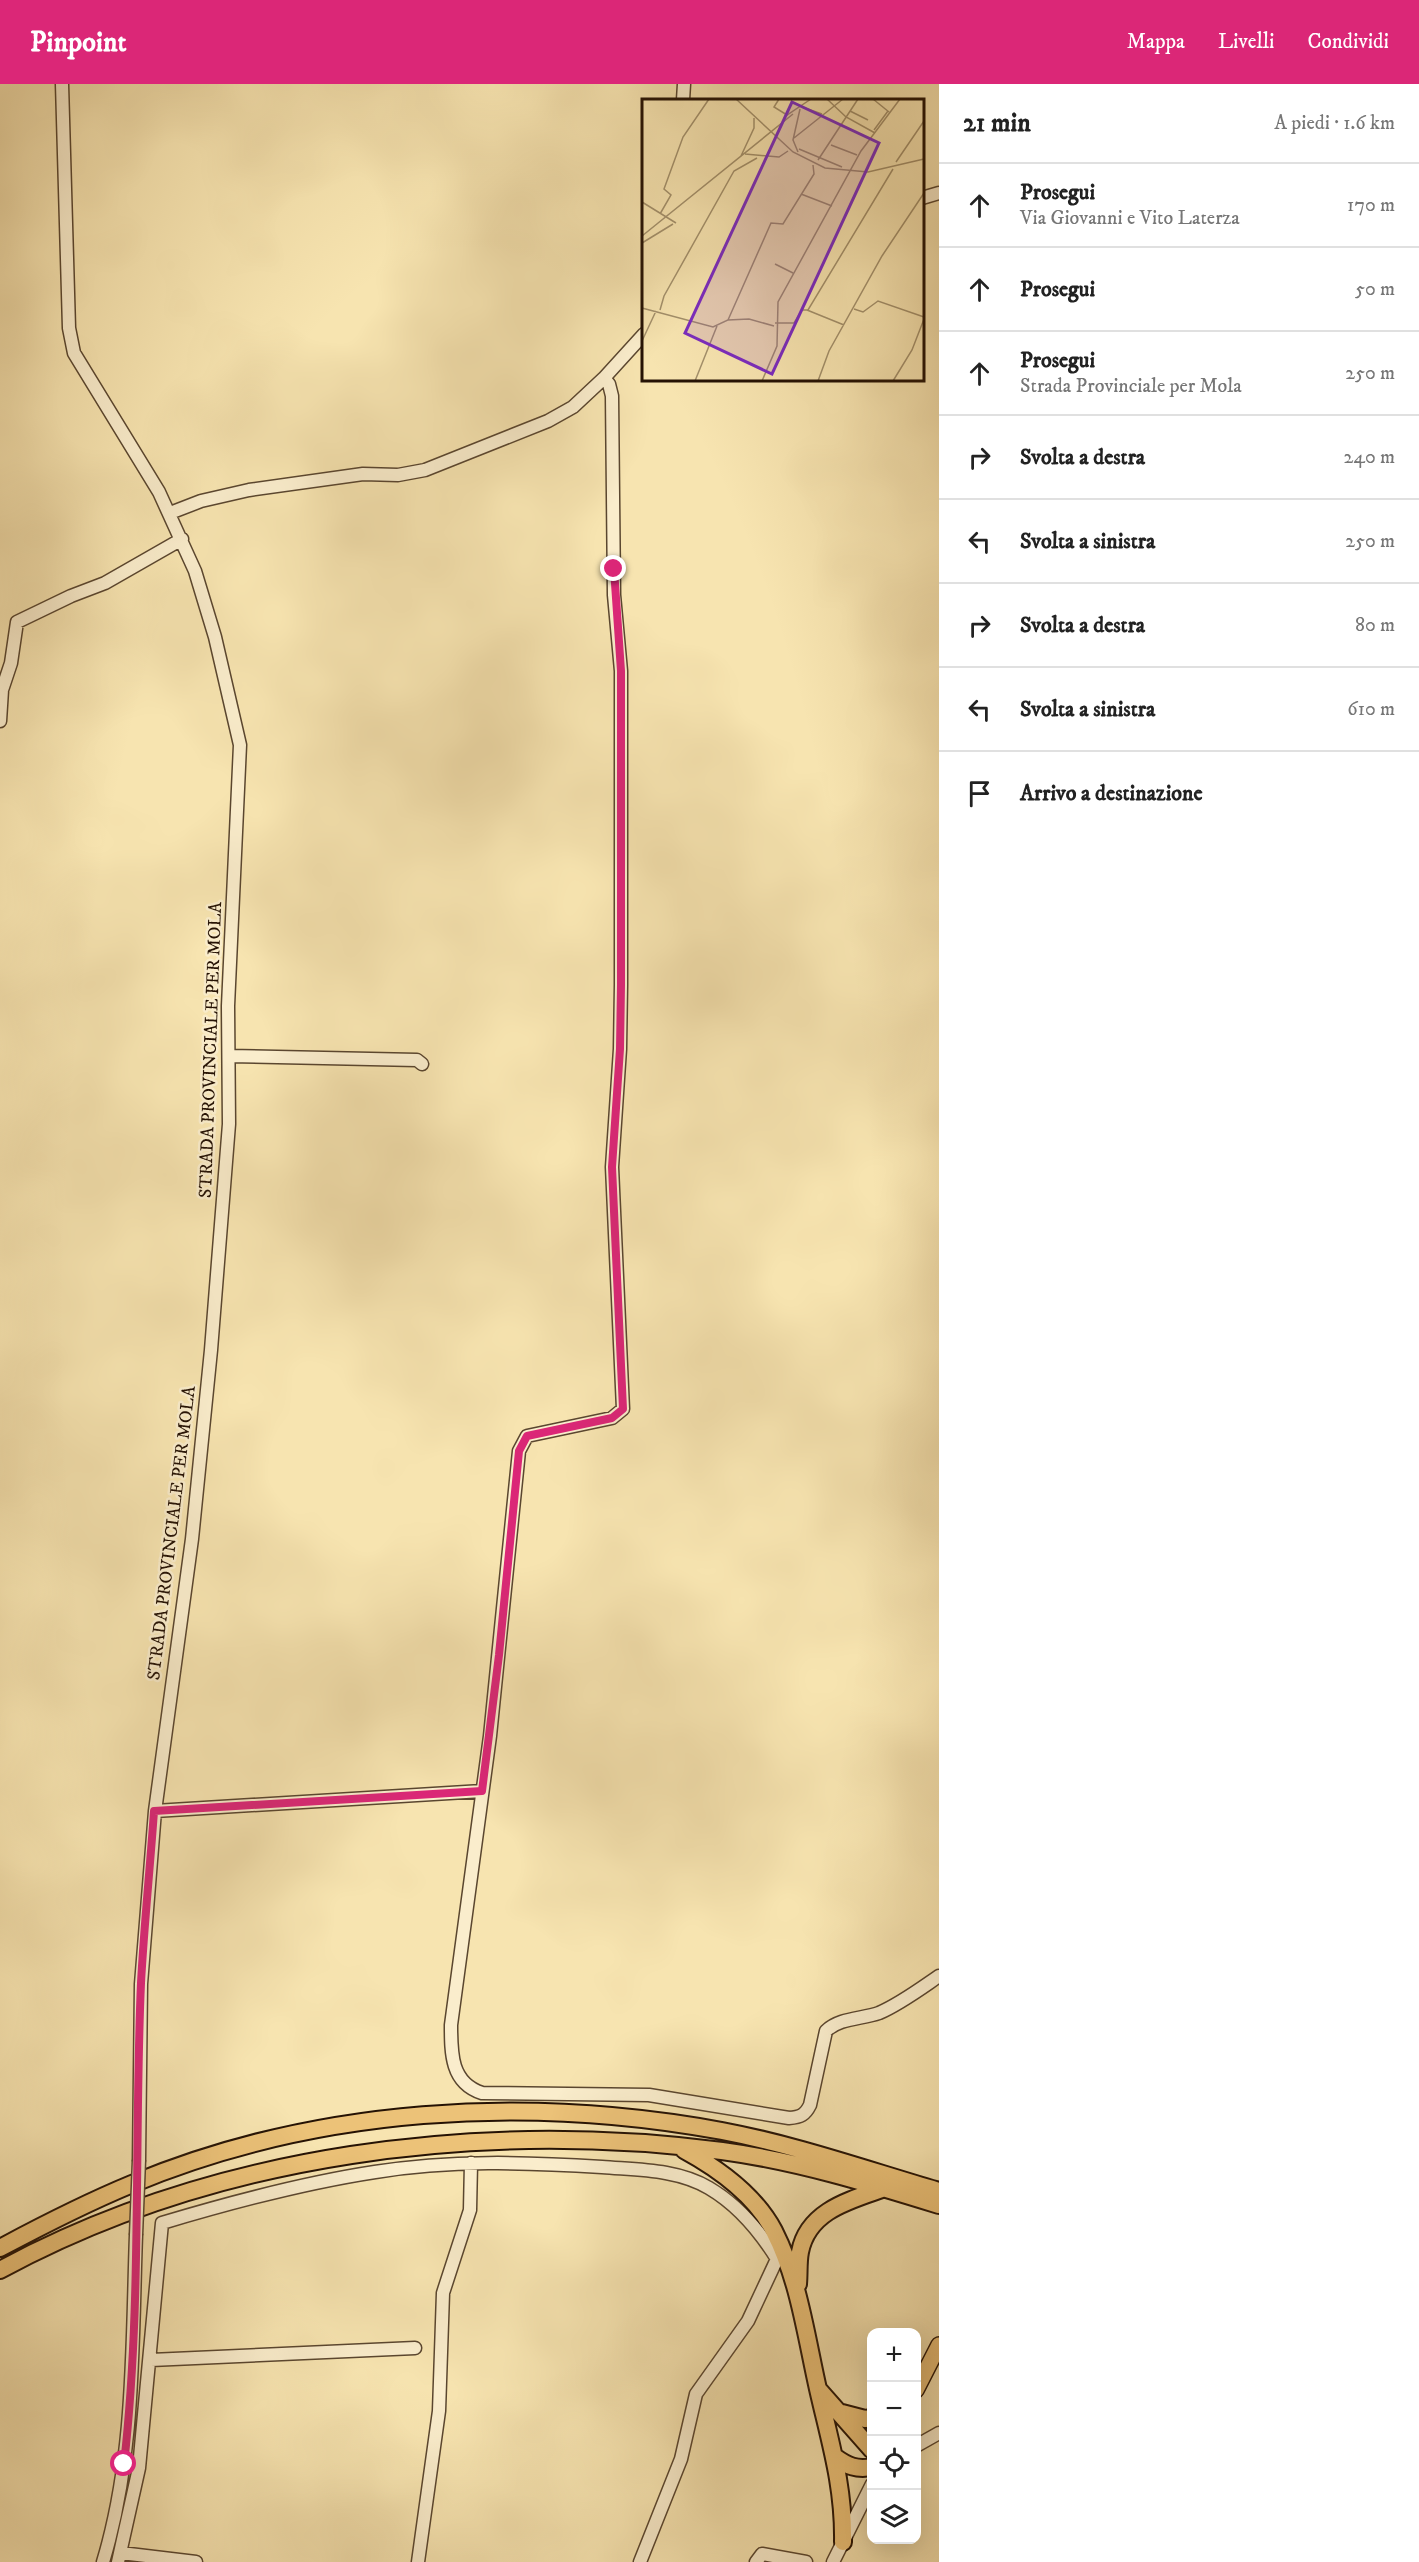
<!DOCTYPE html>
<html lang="it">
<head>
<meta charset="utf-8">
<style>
  body { margin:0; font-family:"IM FELL DW Pica",serif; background:#f6f6f6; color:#222 }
  .controls { position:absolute; right:18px; bottom:18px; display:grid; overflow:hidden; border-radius:12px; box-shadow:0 6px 24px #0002 }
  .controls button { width:54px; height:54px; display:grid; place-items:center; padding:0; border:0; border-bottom:2px solid #e0e0e0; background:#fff; color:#222; font:30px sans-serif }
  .stop { position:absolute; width:18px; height:18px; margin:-14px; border:4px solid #db2777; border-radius:50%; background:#fff }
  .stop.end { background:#db2777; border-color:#fff; box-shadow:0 2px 6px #0008 }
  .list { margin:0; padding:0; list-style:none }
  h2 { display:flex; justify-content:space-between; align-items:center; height:78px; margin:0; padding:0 24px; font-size:26px }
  h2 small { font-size:20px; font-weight:400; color:#767676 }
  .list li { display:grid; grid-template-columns:39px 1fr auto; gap:18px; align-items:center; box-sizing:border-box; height:84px; padding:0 24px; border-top:2px solid #e0e0e0 }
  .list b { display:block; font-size:22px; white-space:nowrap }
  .list p { margin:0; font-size:20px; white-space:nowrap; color:#767676 }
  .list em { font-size:20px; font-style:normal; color:#767676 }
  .icon { flex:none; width:33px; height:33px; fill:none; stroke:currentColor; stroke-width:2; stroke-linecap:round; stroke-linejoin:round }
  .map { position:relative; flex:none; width:939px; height:2478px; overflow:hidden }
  header { display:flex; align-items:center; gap:36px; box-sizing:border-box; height:84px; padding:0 30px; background:#db2777; color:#fff }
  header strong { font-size:28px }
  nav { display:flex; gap:33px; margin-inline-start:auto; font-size:21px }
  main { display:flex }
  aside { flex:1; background:#fff }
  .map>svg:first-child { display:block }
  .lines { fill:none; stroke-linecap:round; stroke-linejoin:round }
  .minor-casing { stroke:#5a462f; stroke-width:15 }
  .major-casing { stroke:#251204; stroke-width:18 }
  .highway-casing { stroke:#251204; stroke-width:20 }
  .minor { stroke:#faedcc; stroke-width:12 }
  .major { stroke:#ecc278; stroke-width:15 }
  .highway { stroke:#ecc278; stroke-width:16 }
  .minor-bridge-casing { stroke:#5a462f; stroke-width:15; stroke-linecap:butt }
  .minor-bridge { stroke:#faedcc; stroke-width:12 }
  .route { stroke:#db2777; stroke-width:8 }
  .labels { text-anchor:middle; stroke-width:5; stroke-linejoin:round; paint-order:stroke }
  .street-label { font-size:18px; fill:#251204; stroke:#faedcc }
  .inset-road { fill:none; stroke:#a3906b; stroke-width:1.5 }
  .view { fill:#7b2cbf; fill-opacity:0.15; stroke:#7b2cbf; stroke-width:3 }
  .inset-edge { fill:none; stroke:#251204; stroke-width:3 }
</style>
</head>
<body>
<header>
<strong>Pinpoint</strong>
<nav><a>Mappa</a><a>Livelli</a><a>Condividi</a></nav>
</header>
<main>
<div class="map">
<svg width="939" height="2478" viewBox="0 0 939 2478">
  <rect width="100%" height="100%" fill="#f7e4b0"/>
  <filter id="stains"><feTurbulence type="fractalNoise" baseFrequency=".00333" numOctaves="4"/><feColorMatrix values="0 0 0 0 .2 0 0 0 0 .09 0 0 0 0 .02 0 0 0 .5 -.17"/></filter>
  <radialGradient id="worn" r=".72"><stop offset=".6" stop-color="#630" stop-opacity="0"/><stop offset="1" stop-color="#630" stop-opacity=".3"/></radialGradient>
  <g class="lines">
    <defs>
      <path id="minor" d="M62 0 69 244 74 269 159 408 195 487 215 553 240 661 228 922 229 1040 211 1266 192 1455 155 1727 141 1900 139 2076
        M683 16 684 0
        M922 114 939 109
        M644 250 604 294 609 300 612 312 614 511 621 587V901L620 965 612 1083 623 1325 612 1334 527 1352 519 1367 490 1652 451 1941C451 1970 451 1999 482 2009L649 2011 789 2034C801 2033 805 2031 810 2021L826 1947C839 1934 862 1935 879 1929 900 1920 920 1905 939 1892
        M170 429 201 417 249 406 363 390 398 391 425 386 548 337 573 323 604 294
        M0 637 2 606 11 579 17 538 71 512 105 499 182 455
        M229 972 417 976 422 980
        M155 1727 482 1707
        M151 2276 415 2264
        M916 2362 939 2349
        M121 2469 196 2478
        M103 2478C135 2372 132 2260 136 2151
        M118 2478 139 2384 162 2139C232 2118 303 2099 375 2088 450 2076 526 2078 602 2083 637 2086 677 2085 709 2104 738 2121 759 2146 777 2175L748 2237 696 2310 681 2375 640 2478
        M418 2478 439 2327 443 2209 470 2126 471 2079
        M756 2478 762 2470 806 2478
        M833 2478 872 2400"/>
      <path id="major" d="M916 2306 939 2261"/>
      <path id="highway" d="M684 2066C719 2085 755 2111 774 2147 799 2196 806 2252 818 2305 830 2358 844 2402 843 2458
        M0 2164C43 2141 86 2119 132 2100 317 2023 526 2011 722 2047 796 2061 867 2086 939 2107
        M0 2186C216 2069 480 2036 722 2067 796 2077 868 2099 939 2121
        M798 2200C799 2189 798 2178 800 2168 808 2126 851 2116 885 2104
        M819 2306 872 2366
        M842 2329 865 2335 872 2334
        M835 2373C847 2382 857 2386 872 2383"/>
    </defs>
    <use href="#minor" class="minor-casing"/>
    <use href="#major" class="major-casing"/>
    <use href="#highway" class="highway-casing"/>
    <use href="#minor" class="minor"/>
    <use href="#major" class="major"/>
    <use href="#highway" class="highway"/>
    <defs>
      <path id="minor-bridge" d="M136 2151 139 2076"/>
    </defs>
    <use href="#minor-bridge" class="minor-bridge-casing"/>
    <use href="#minor-bridge" class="minor-bridge"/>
  </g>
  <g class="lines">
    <path class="route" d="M124 2380C142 2221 134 2060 141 1899 144 1842 150 1785 154 1727L482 1707 499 1571 519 1367 527 1352 612 1334 623 1325 612 1083 620 965 621 901V587L614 485"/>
  </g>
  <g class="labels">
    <g class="street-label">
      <text transform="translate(210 966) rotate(-88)" y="6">STRADA PROVINCIALE PER MOLA</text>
      <text transform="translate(171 1449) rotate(-83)" y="6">STRADA PROVINCIALE PER MOLA</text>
    </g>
  </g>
  <g transform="translate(642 15)">
    <rect width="282" height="282" fill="#f7e4b0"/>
    <path class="inset-road" d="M94 0 151 53 183 69 226 73 282 60M137 0 132 8 145 16 169 0M185 0 204 18 233 34M231 0 247 13M160 8 180 15M208 12 226 21M232 31 246 12M152 39 201 0M189 46 215 56M157 50 200 68M156 53 151 41 158 10M103 55 137 58 146 52M99 57 112 29V19M176 61 216 0M254 63 282 22M159 95 190 107M0 103 34 124M18 115 29 96 22 90 41 38 67 0M0 137 151 15M0 144 31 125M133 165 151 174M0 209 71 228 86 221 129 124 141 125 172 75 171 66M212 210 221 213 236 202 282 218M18 211 22 197 92 72 115 59M165 211 202 226M86 221 107 220 132 227M133 224H152L160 211H166L251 70M0 242 14 212M53 282 75 227M120 282 135 247 136 203 219 52 258 0M176 282 187 252 240 157 282 94M251 282 270 251 282 220"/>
    <path class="view" d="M150 3 237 44 130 275 43 234Z"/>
    <rect width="282" height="282" class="inset-edge"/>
  </g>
  <rect width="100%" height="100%" filter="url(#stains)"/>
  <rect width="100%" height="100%" fill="url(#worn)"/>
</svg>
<div class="controls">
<button>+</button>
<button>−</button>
<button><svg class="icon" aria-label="locate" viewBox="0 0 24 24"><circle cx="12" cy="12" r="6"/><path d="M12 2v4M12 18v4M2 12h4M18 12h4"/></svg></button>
<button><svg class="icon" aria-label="layers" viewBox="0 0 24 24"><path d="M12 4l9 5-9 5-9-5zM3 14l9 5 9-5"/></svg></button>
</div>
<div class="stop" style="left:124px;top:2380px"></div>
<div class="stop end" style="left:614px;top:485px"></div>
</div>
<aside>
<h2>21 min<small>A piedi · 1.6 km</small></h2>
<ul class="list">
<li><svg class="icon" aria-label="ahead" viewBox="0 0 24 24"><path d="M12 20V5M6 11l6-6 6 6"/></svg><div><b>Prosegui</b><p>Via Giovanni e Vito Laterza</p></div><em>170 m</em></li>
<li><svg class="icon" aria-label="ahead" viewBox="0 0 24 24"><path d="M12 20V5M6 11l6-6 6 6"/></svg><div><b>Prosegui</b></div><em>50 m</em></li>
<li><svg class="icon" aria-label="ahead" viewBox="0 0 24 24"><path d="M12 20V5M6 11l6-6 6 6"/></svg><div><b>Prosegui</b><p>Strada Provinciale per Mola</p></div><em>250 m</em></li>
<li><svg class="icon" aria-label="right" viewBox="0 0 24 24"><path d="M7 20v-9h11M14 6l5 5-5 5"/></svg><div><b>Svolta a destra</b></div><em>240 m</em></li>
<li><svg class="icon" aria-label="left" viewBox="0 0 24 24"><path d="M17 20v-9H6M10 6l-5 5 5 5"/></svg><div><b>Svolta a sinistra</b></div><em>250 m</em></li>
<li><svg class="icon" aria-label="right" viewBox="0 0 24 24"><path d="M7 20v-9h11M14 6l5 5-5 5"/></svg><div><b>Svolta a destra</b></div><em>80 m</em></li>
<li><svg class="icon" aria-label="left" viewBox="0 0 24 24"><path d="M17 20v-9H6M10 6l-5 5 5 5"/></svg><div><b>Svolta a sinistra</b></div><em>610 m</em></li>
<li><svg class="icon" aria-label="arrive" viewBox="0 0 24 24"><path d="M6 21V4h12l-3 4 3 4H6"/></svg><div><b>Arrivo a destinazione</b></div></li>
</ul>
</aside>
</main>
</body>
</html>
